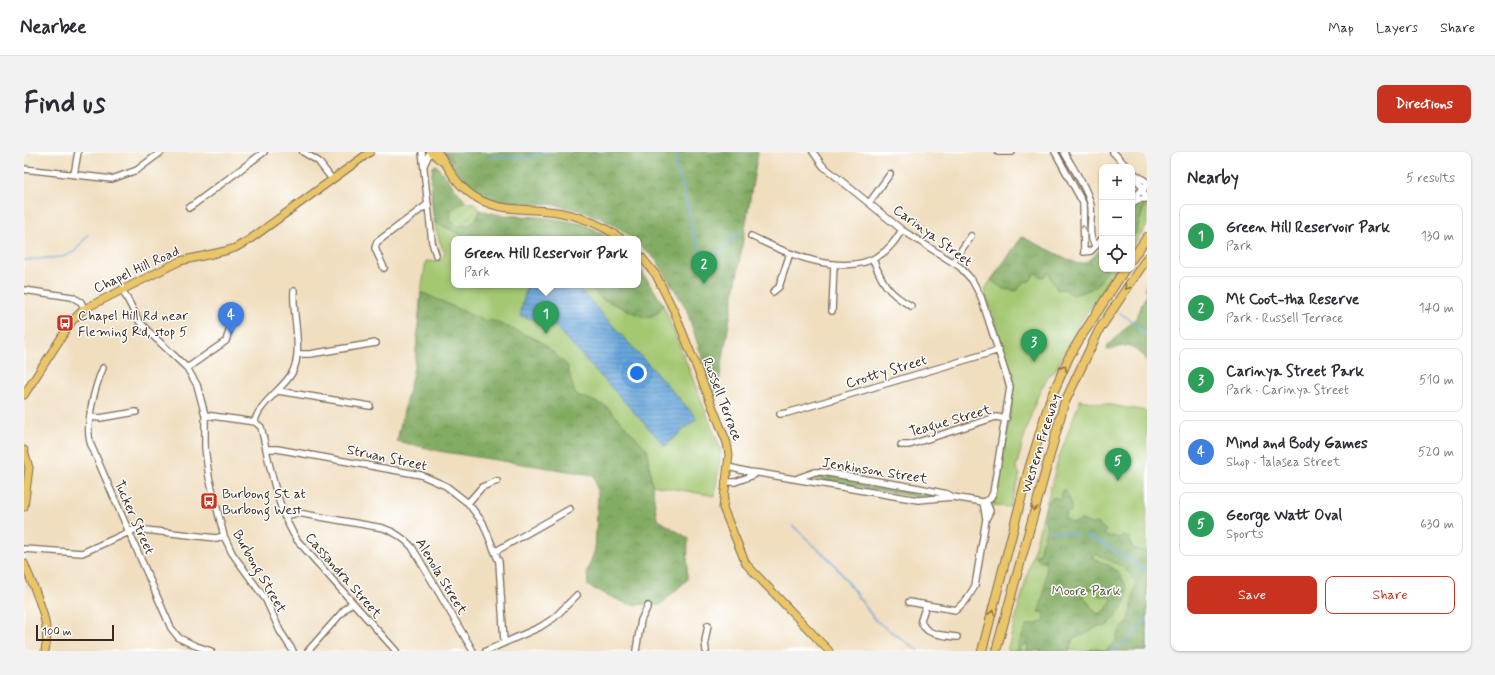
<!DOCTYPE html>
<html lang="en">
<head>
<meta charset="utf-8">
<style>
  body { margin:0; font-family:Mynerve,sans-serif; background:#f2f2f3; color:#2b2b33 }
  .controls { position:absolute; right:12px; top:12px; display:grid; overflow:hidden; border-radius:8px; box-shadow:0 1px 3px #0004 }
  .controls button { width:36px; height:36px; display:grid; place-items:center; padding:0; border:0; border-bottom:1px solid #e1e1e2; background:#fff; color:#2b2b33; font:20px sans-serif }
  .scale { position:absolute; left:12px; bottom:10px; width:78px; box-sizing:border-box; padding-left:4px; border:2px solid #3b2a1e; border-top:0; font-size:11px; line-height:14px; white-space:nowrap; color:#3b2a1e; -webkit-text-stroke:3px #fff; paint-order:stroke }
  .you { position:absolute; left:613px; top:221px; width:14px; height:14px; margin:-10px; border:3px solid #fff; border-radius:50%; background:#1a73e8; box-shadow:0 0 0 6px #1a73e833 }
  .badge { display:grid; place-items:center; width:26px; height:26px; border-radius:50%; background:#c8321e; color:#fff; font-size:13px; font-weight:700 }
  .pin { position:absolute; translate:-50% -33px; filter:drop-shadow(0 1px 2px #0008) }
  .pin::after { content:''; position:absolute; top:21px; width:14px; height:12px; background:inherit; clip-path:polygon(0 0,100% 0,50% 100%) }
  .popup { position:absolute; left:427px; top:84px; width:190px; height:52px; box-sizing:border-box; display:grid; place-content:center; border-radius:8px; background:#fff; filter:drop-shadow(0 1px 3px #0005); font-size:13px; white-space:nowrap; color:#7c7c81 }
  .popup b { font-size:15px; color:#2b2b33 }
  .popup::after { content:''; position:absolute; left:50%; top:100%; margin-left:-8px; border:8px solid transparent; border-top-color:#fff }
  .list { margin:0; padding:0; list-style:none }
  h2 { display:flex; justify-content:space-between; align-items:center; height:52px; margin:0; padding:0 16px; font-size:17px }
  h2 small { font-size:13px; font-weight:400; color:#7c7c81 }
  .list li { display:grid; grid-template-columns:26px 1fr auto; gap:12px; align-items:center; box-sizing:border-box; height:64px; margin:0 8px 8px; padding:0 8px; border:1px solid #e1e1e2; border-radius:8px }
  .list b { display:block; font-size:15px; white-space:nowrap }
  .list p { margin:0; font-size:13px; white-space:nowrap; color:#7c7c81 }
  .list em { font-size:13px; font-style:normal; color:#7c7c81 }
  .actions { display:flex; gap:8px; padding:12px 16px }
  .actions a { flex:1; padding:9px 0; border:1px solid #c8321e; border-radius:8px; text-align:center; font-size:14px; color:#c8321e }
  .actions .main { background:#c8321e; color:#fff }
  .icon { flex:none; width:22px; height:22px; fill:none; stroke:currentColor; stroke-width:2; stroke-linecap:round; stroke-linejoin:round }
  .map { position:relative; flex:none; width:1123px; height:499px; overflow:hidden; border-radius:8px }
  header { display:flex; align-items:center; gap:24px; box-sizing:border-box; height:56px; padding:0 20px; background:#fff; border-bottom:1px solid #e1e1e2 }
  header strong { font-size:19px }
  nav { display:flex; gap:22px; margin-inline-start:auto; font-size:14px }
  .intro { display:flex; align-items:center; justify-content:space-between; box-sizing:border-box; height:96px; padding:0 24px }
  h1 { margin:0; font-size:28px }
  .button { padding:10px 18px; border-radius:8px; background:#c8321e; color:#fff; font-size:14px; font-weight:700 }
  main { display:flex; gap:24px; padding:0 24px }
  aside { flex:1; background:#fff; border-radius:8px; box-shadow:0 1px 3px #0004 }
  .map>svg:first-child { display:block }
  .green { fill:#a4c872; stroke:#707948 }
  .forest { fill:url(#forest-crowns); stroke:#5f6b41; fill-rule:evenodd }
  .garden { fill:url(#garden-furrows); stroke:#707948 }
  .water { fill:url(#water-rules); stroke:#52687c }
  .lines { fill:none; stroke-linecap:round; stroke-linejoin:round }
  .stream { stroke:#68a6da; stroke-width:1.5 }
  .minor-casing { stroke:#7a6956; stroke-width:8 }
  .major-casing { stroke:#7a6956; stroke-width:9 }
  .highway-casing { stroke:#7a6956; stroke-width:10 }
  .minor { stroke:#fff; stroke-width:5.5 }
  .major { stroke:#eac669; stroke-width:7 }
  .highway { stroke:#eac669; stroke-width:8 }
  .oneway { stroke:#a79f9a }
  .oneway2 { stroke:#8a7040 }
  .labels { text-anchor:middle; stroke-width:3; stroke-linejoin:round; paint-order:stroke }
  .street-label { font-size:14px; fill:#3b2a1e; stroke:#fff }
  .poi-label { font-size:14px; fill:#3b2a1e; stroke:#fff; text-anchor:start }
  .park-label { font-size:14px; fill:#5a5937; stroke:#fff }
</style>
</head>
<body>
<header>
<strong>Nearbee</strong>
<nav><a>Map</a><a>Layers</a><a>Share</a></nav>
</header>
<div class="intro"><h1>Find us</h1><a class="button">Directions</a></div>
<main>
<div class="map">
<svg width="1123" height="499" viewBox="0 0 1123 499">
  <defs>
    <pattern id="forest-crowns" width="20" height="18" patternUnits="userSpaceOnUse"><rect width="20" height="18" fill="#83ac64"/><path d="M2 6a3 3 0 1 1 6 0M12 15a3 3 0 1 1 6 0" fill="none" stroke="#6c8c52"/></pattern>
    <pattern id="garden-furrows" width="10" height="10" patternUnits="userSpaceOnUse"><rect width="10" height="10" fill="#a4c872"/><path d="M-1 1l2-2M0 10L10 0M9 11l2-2" fill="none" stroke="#87a35d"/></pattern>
    <pattern id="water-rules" width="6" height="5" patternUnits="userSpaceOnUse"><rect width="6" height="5" fill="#68a6da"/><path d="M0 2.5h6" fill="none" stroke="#5787b0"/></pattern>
  </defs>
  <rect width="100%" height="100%" fill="#fff"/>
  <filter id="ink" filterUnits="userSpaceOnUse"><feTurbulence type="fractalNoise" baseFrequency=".025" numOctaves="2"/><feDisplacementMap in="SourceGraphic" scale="8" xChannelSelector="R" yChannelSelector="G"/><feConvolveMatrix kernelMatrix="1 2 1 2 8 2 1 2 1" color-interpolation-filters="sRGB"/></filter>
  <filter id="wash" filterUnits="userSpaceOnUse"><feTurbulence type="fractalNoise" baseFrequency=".012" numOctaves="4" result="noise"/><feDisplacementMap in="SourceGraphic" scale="16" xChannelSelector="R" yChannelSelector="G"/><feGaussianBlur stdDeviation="0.9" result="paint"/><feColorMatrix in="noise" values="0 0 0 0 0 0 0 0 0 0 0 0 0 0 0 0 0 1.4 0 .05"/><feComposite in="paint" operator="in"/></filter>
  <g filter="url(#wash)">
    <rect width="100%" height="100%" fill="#f0debf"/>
    <path class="green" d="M412 13 441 49 456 58 475 63 519 65 559 72 586 87H430V133H614V114L639 152 697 298 691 344 373 289 391 212 397 140 402 109C412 110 416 110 421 101 408 77 405 42 409 15Z
      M1116 50H1123V74L1108 95V55Z
      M998 85 1054 112C1066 112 1071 103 1078 94V117H1092L1058 168 1030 220C1012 231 998 295 992 316L996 323 986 355 969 354V349L973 343 991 231 960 138Z
      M1056 248 1123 259V499H983L1034 308Z"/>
    <path class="forest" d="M418 0 430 9 420 0H734L692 248 662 156 633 109 614 91V87H609C588 67 551 55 523 52 503 50 473 52 456 42 446 36 437 25 430 16 427 11 420 4 418 0Z
      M412 13 441 49 433 55 454 65 456 58C498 72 548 57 586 87H522L511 83 497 87H446L410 70 407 29 409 15Z
      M1116 50 1120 54 1113 79 1108 86V55Z
      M998 85 1054 112C1066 112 1071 103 1078 94V117H1084L1074 132 1065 138 1049 143 1040 137 1033 138 1024 120 1021 124 1017 125 1011 121 1006 129 999 130 993 139 979 137 967 128Z
      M614 114 639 152 634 161 622 166 578 147 564 133H614Z
      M1123 131V210L1118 202 1104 193 1083 198 1084 193 1113 165 1122 142 1121 135Z
      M397 140 463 170 465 167 516 189 543 213 551 242 582 254 623 297 633 367 664 386 663 428 636 453 603 452 564 434 563 419 571 398 574 342 570 323 420 300 373 289 391 212Z
      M795 322 904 340 913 344 892 345 784 326Z
      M1038 338H1041L1047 350V359L1042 361 1040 366 1049 371 1058 368 1067 372 1072 371 1082 378 1080 383 1085 385 1088 384 1095 386 1099 384 1106 386 1108 396 1123 400V499H1064L1069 496 1082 499 1092 488 1094 481 1105 469 1112 432 1108 424 1099 415 1072 402 1067 405C1074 409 1084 412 1090 417 1113 438 1101 458 1081 475L1074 474 1062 482 1050 486 1045 499H1003L1004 492 999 493 996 499H992L1003 473 1013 472 1021 468 1019 460H1014C1021 445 1023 421 1021 406L1019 411 1010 404 1016 402C1015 390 1028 375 1019 365L1023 350 1026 349 1028 345 1036 347ZM1078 435 1074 444 1084 443 1088 448 1081 459 1073 462 1059 444 1062 439Z"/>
    <path class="garden" d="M441 49 450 51 456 58C452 71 446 75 433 74L426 67 427 58Z"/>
    <path class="water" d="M503 133H552L673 266 641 294 528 171 496 164Z"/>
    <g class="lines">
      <path class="stream" d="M653 0 652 16 659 34 669 80 675 96 681 101 693 102 704 93 710 83H717
        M466 5H503L523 0
        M0 108 38 105 50 100 64 83
        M1061 146 1064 147
        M1096 161 1109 170 1123 184
        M769 374 810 412 852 469 895 499
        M1027 378 1053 383
        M1061 384 1076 390 1123 419
        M1086 499C1103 493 1111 481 1123 467"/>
    </g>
  </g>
  <g filter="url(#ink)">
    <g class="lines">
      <defs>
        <path id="minor" d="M279 0 294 9 308 27
          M398 0 408 90 412 103
          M974 0H988
          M1031 0 1059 51 1060 100 1067 99 1078 87
          M1040 0C1048 15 1064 37 1067 54 1069 67 1062 83 1072 94
          M1089 0 1103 15
          M400 13 406 0
          M0 17 88 27 113 18 137 0
          M1108 20 1123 30
          M1108 22 1119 36
          M50 23 54 0
          M1123 31 1119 39 1123 47
          M1108 47 1119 37
          M845 51 866 22
          M1108 51 1115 47H1123
          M165 56 240 0
          M727 84C761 101 820 127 856 103 866 97 872 87 878 78
          M849 107C858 131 864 141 887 154
          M929 110 947 84
          M360 116 351 96 353 90 404 52
          M98 137 115 169 123 178 163 216 173 233 181 263V296L185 325 200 384 208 401 242 448 256 479 269 499
          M0 138 48 145 57 150 60 157
          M749 140 755 135 766 101
          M808 159 810 112
          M273 202H286L352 191
          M79 216C71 234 60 275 67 293L147 476 155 486 172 494 187 499
          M163 216 202 189 208 168
          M254 239 346 254
          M756 262 763 261 975 198
          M181 263 231 270 237 275C246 313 252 355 273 388L372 499
          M67 265 76 266 112 260
          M231 270C233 253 259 237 268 221 280 199 268 164 270 139
          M877 293H885L972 265 982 267
          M242 297H253L397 323 422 334 444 351 459 371 475 410 480 490
          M704 315 725 320 735 321 894 348 929 345 959 350 966 347 969 341 986 235 957 145 948 128 936 115 878 78 799 14 789 0
          M774 326 791 320H798L895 336 923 342 929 345
          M701 330H711L730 323
          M962 349 966 359 963 365
          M444 351 458 335 473 329
          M260 364 274 361 359 376C371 380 379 385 388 395L449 499
          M0 397 58 401 112 377 192 386 200 384
          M472 399 546 357
          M885 450 932 458 943 447 951 434 962 367 959 350
          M902 453 897 468C900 484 920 483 933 485
          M284 499 322 456 328 451
          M462 499 516 475 530 466 553 443
          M612 499 617 468 624 454
          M682 499 681 489 684 473"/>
        <path id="major" d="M407 0 417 9
          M414 0C423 13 430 29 443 39 469 62 502 55 533 60 557 64 578 73 598 87
          M614 101 632 123 650 159 703 291 705 303 699 356 722 412 805 499
          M0 243 48 169 60 157 156 109 201 99 211 96 225 88 346 0
          M0 298 5 316 0 355
          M0 411C10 437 28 470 21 499"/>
        <path id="highway" d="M1108 107 1123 85
          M958 499 1004 320 1026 248 1045 205 1057 185 1101 117
          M972 499 1040 252 1075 178 1123 106"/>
      </defs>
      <use href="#minor" class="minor-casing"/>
      <use href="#major" class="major-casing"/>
      <use href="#highway" class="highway-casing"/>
      <use href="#minor" class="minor"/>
      <use href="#major" class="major"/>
      <use href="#highway" class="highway"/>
    </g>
    <defs><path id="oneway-chevron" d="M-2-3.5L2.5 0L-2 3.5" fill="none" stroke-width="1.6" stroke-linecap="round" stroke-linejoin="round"/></defs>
    <use class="oneway" href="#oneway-chevron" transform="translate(1059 76) rotate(-89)"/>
    <g class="oneway2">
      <use href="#oneway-chevron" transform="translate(1103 135) rotate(124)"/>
      <use href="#oneway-chevron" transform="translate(1040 216) rotate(-65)"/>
      <use href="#oneway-chevron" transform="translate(1010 356) rotate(105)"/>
      <use href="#oneway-chevron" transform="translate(968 461) rotate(-76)"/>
    </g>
  </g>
  <defs>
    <symbol id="bus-square" viewBox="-11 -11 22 22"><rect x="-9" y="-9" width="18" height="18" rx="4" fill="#c8321e" stroke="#fff"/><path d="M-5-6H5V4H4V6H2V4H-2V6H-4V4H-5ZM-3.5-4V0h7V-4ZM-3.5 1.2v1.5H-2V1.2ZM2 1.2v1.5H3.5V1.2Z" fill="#fff"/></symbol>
  </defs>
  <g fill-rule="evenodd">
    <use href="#bus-square" x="31" y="161" width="20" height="20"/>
    <use href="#bus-square" x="175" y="339" width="20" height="20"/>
  </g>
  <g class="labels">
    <g class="street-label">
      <text transform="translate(909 83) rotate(36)" y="5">Carinya Street</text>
      <text transform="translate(112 117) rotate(-25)" y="5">Chapel Hill Road</text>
      <text transform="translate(862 219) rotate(-17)" y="5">Crotty Street</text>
      <text transform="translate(699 247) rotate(69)" y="5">Russell Terrace</text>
      <text transform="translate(926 268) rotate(-16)" y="5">Teague Street</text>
      <text transform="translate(1016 291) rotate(-73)" y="5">Western Freeway</text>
      <text transform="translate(363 305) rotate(12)" y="5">Struan Street</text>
      <text transform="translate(851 318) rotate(9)" y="5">Jenkinson Street</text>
      <text transform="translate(111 365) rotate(66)" y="5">Tucker Street</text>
      <text transform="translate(236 419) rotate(60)" y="5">Burbong Street</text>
      <text transform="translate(320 423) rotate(49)" y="5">Cassandra Street</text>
      <text transform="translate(418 424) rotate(59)" y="5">Alenola Street</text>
    </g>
    <g class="poi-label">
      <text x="54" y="168">Chapel Hill Rd near<tspan x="54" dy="16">Fleming Rd, stop 5</tspan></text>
      <text x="198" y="346">Burbong St at<tspan x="198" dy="16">Burbong West</tspan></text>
    </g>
    <g class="park-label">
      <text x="1062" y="443">Moore Park</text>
    </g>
  </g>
</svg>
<div class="controls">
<button>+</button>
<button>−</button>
<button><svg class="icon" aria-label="locate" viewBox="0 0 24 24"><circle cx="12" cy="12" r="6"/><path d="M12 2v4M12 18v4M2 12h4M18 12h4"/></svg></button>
</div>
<div class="scale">100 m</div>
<div class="you"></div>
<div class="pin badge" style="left:522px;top:182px;background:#2e9e5b">1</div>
<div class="popup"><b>Green Hill Reservoir Park</b>Park</div>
<div class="pin badge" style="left:680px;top:132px;background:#2e9e5b">2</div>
<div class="pin badge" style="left:1010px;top:210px;background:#2e9e5b">3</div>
<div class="pin badge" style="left:207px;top:183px;background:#3f7fe0">4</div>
<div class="pin badge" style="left:1094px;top:329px;background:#2e9e5b">5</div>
</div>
<aside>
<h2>Nearby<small>5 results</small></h2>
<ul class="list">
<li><span class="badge" style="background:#2e9e5b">1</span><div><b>Green Hill Reservoir Park</b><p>Park</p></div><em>130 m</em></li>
<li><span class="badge" style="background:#2e9e5b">2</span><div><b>Mt Coot-tha Reserve</b><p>Park · Russell Terrace</p></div><em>140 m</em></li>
<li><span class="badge" style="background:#2e9e5b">3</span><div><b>Carinya Street Park</b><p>Park · Carinya Street</p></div><em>510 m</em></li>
<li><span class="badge" style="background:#3f7fe0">4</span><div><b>Mind and Body Games</b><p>Shop · Talasea Street</p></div><em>520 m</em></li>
<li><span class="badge" style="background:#2e9e5b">5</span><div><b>George Watt Oval</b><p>Sports</p></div><em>630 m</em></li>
</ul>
<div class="actions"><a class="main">Save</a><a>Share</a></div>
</aside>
</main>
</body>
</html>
